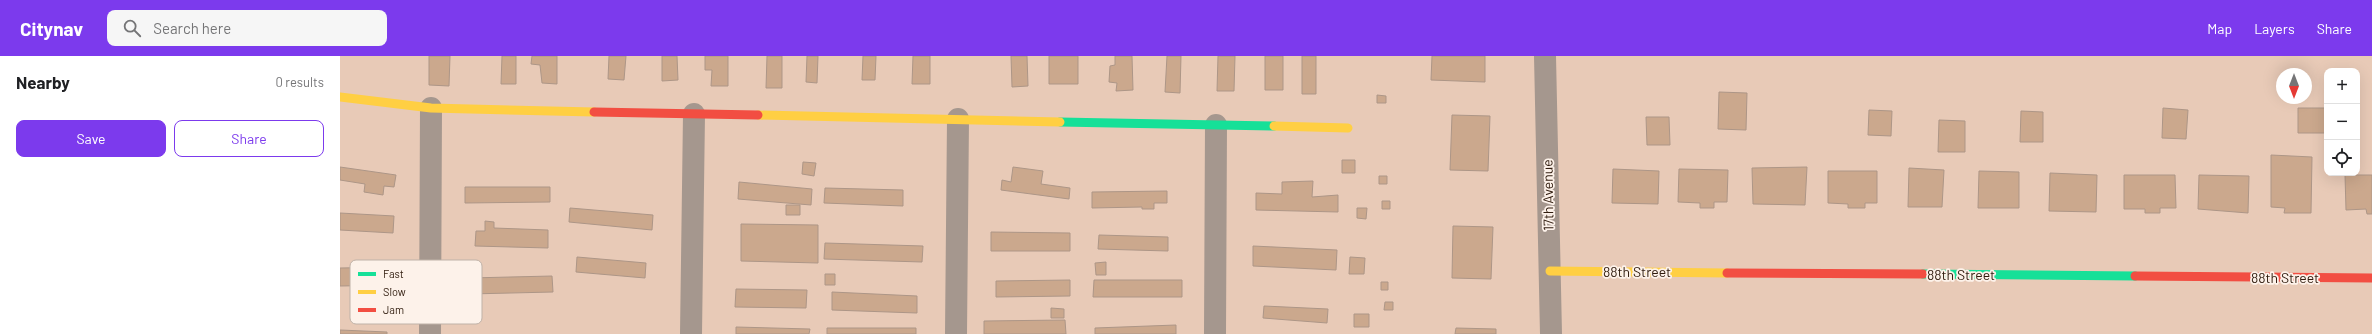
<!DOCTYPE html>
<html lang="en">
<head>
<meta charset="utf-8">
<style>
  body { margin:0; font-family:Barlow,sans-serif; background:#f6f6f6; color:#202124 }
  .controls { position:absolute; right:12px; top:12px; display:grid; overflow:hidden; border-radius:8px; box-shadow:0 4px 16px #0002 }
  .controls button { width:36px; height:36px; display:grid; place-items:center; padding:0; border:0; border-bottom:1px solid #e0e0e0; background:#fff; color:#202124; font:20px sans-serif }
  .compass { position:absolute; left:1936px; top:12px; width:36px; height:36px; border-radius:50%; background:#fff; box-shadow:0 4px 16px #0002; rotate:180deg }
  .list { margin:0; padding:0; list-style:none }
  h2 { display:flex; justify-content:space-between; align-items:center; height:52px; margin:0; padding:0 16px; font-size:17px }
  h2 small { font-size:13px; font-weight:400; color:#757577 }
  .actions { display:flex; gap:8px; padding:12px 16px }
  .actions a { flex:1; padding:9px 0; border:1px solid #7c3aed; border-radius:8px; text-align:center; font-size:14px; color:#7c3aed }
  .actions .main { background:#7c3aed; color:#fff }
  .icon { flex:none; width:22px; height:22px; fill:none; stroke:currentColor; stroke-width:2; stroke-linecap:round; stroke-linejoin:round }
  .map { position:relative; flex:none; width:2032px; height:278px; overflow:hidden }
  header { display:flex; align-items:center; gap:24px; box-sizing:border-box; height:56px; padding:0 20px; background:#7c3aed; color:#fff }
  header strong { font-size:19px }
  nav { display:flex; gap:22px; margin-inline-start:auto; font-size:14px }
  .search { width:280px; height:36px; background:#f6f6f6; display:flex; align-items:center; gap:10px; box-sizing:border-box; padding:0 14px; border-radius:8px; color:#757577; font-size:15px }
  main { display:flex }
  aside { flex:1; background:#fff }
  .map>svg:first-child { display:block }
  .building { fill:#cba88d; stroke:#ad9687 }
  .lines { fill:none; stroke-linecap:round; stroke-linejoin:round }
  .street { stroke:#a5978e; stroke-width:22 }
  .fast { stroke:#16e098; stroke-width:9 }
  .slow { stroke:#ffcf43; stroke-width:9 }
  .jam { stroke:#f24e42; stroke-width:9 }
  .labels { text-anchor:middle; stroke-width:3.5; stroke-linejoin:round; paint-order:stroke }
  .street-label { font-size:14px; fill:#2f1b0d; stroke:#fdf2ea }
  .key { fill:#fdf2ea; stroke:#bfb2a8; stroke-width:1 }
  .key-label { font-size:11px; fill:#2f1b0d }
</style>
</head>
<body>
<header>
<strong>Citynav</strong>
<div class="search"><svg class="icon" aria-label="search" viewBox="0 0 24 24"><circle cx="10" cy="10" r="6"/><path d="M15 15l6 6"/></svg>Search here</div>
<nav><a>Map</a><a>Layers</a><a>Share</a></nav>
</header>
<main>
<aside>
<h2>Nearby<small>0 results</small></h2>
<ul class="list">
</ul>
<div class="actions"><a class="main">Save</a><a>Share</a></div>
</aside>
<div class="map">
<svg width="2032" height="278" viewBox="0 0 2032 278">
  <rect width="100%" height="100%" fill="#e8cab7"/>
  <path class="building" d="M89 0H110L109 30 89 29Z
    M162 0H176V28H161Z
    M192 0H217V28L202 27 200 9 191 8Z
    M269 0H286L284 24 268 23Z
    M322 0H337L338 24 322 25Z
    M365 0H388V30H371L372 14H365Z
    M427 0H442V32H426Z
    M467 0H478L477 27 466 26Z
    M523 0H536L535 24H522Z
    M573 0H590V28H572Z
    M671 0H687L688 30 672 31Z
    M709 0H738V28H709Z
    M775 0H792L793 34 776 35 777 27 769 26 770 10 775 9Z
    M827 0H841L840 37 825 36Z
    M878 0H895L894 35H877Z
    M925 0H943V34H925Z
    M962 0H976V38H962Z
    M1092 0H1145V26L1091 24Z
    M1379 36 1407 37 1406 74 1378 73Z
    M1037 39 1046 40V47H1037Z
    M1823 52 1848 54 1846 83 1822 82Z
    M1958 52H1985V77H1958Z
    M1529 54 1552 55 1551 80 1528 79Z
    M1681 55 1703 56V86H1680Z
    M1112 59 1150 60 1148 115 1110 114Z
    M1306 61H1329L1330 89H1307Z
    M1599 64 1625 65V96H1598Z
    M1931 99 1972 101 1971 157H1944L1945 152 1931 151Z
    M1002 104H1015V117H1002Z
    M463 106 476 107 474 120 462 118Z
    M0 111 56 119 54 131 44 130 43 139 24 136 25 128 0 124Z
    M673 111 703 115 701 128 730 132 729 143 661 134 662 124 671 126Z
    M1467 111 1465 149 1413 148 1412 112Z
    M1569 112 1604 114 1602 151H1568Z
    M1273 113 1319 115 1318 148 1272 147Z
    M1339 113 1388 114 1387 146H1374V152H1360V147L1338 146Z
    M1488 115H1537V147H1525V152H1508V148L1488 147Z
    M1639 115 1679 116V152H1638Z
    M1710 117 1757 119 1756 156 1709 155Z
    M1784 119H1835L1836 152H1820V157H1805V153H1784Z
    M1859 119 1909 120 1908 157 1858 153Z
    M2005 119H2032V158H2027L2026 153 2006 154Z
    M1039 120H1047V128H1039Z
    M973 125 972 141 998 139V156L916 154V137L942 138V126Z
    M399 126 472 133 471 149 398 143Z
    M125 131H210V146L125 147Z
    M485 132 563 134V150L484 147Z
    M827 135V147H814V153H802V151L752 152V136Z
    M1042 145H1050V153H1042Z
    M446 149H460V159H446Z
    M230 152 313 159 312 174 229 166Z
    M1017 152H1027L1026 163 1017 162Z
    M0 157 54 160 53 177 0 174Z
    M145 165 154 166V172L208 174V192L135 190 136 175H145Z
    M401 168 478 169V207L401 205Z
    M1113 170 1153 171 1151 223 1112 222Z
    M651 176 730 177V195H651Z
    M759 179 828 181V195L758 193Z
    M485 187 583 190 582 206 484 203Z
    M913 190 997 194 996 214 913 210Z
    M237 201 306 207 305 222 236 216Z
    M1010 201 1025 202 1024 218H1009Z
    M766 206V219H756L755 207Z
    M59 211V229L0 230V212Z
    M485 218H495V229H485Z
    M212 220 213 236 129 238V222Z
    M730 224V240L656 241V225Z
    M754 224H842V241H753Z
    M1041 226H1048V234H1041Z
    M396 233 467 234 466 252 395 251Z
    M492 236 577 240V257L492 254Z
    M1045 246H1053V254H1044Z
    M924 250 988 253 987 267 923 262Z
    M711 252 724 253V262H711Z
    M1014 258H1029V271H1014Z
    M725 264 726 278H644V265Z
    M836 269V278H755V272Z
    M396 271 470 273 469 278H396Z
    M487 272H576V278H487Z
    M1116 272 1156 273V278H1115Z
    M0 274 47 276V278H0Z"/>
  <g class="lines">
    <path class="street" d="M1205 0 1211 278
      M90 278 91 52
      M351 278 354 58
      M616 278 618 63
      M875 278 876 69"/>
    <path class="fast" d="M720 66 934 70
      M1583 218 1795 220"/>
    <path class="slow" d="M0 41 91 52 254 56
      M418 59 720 66
      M934 70 1008 72
      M1210 215 1387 217"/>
    <path class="jam" d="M254 56 418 59
      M1387 217 1583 218
      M1795 220 2032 222"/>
  </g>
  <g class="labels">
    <g class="street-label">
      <text transform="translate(1208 139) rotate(-91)" y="5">17th Avenue</text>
      <text x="1297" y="221">88th Street</text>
      <text x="1621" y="224">88th Street</text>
      <text x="1945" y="227">88th Street</text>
    </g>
  </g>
  <rect x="10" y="204" width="132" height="64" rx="6" class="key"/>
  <rect x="18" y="216" width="18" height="4" fill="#16e098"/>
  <rect x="18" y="234" width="18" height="4" fill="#ffcf43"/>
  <rect x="18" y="252" width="18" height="4" fill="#f24e42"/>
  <g class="key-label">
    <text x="43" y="222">Fast</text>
    <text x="43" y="240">Slow</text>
    <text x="43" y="258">Jam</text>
  </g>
</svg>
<div class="controls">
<button>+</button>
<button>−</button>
<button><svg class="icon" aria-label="locate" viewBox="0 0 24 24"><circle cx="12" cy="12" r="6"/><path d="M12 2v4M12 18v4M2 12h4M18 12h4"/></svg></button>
</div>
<svg class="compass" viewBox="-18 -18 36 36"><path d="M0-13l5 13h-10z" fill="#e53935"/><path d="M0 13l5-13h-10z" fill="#757577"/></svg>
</div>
</main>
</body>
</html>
